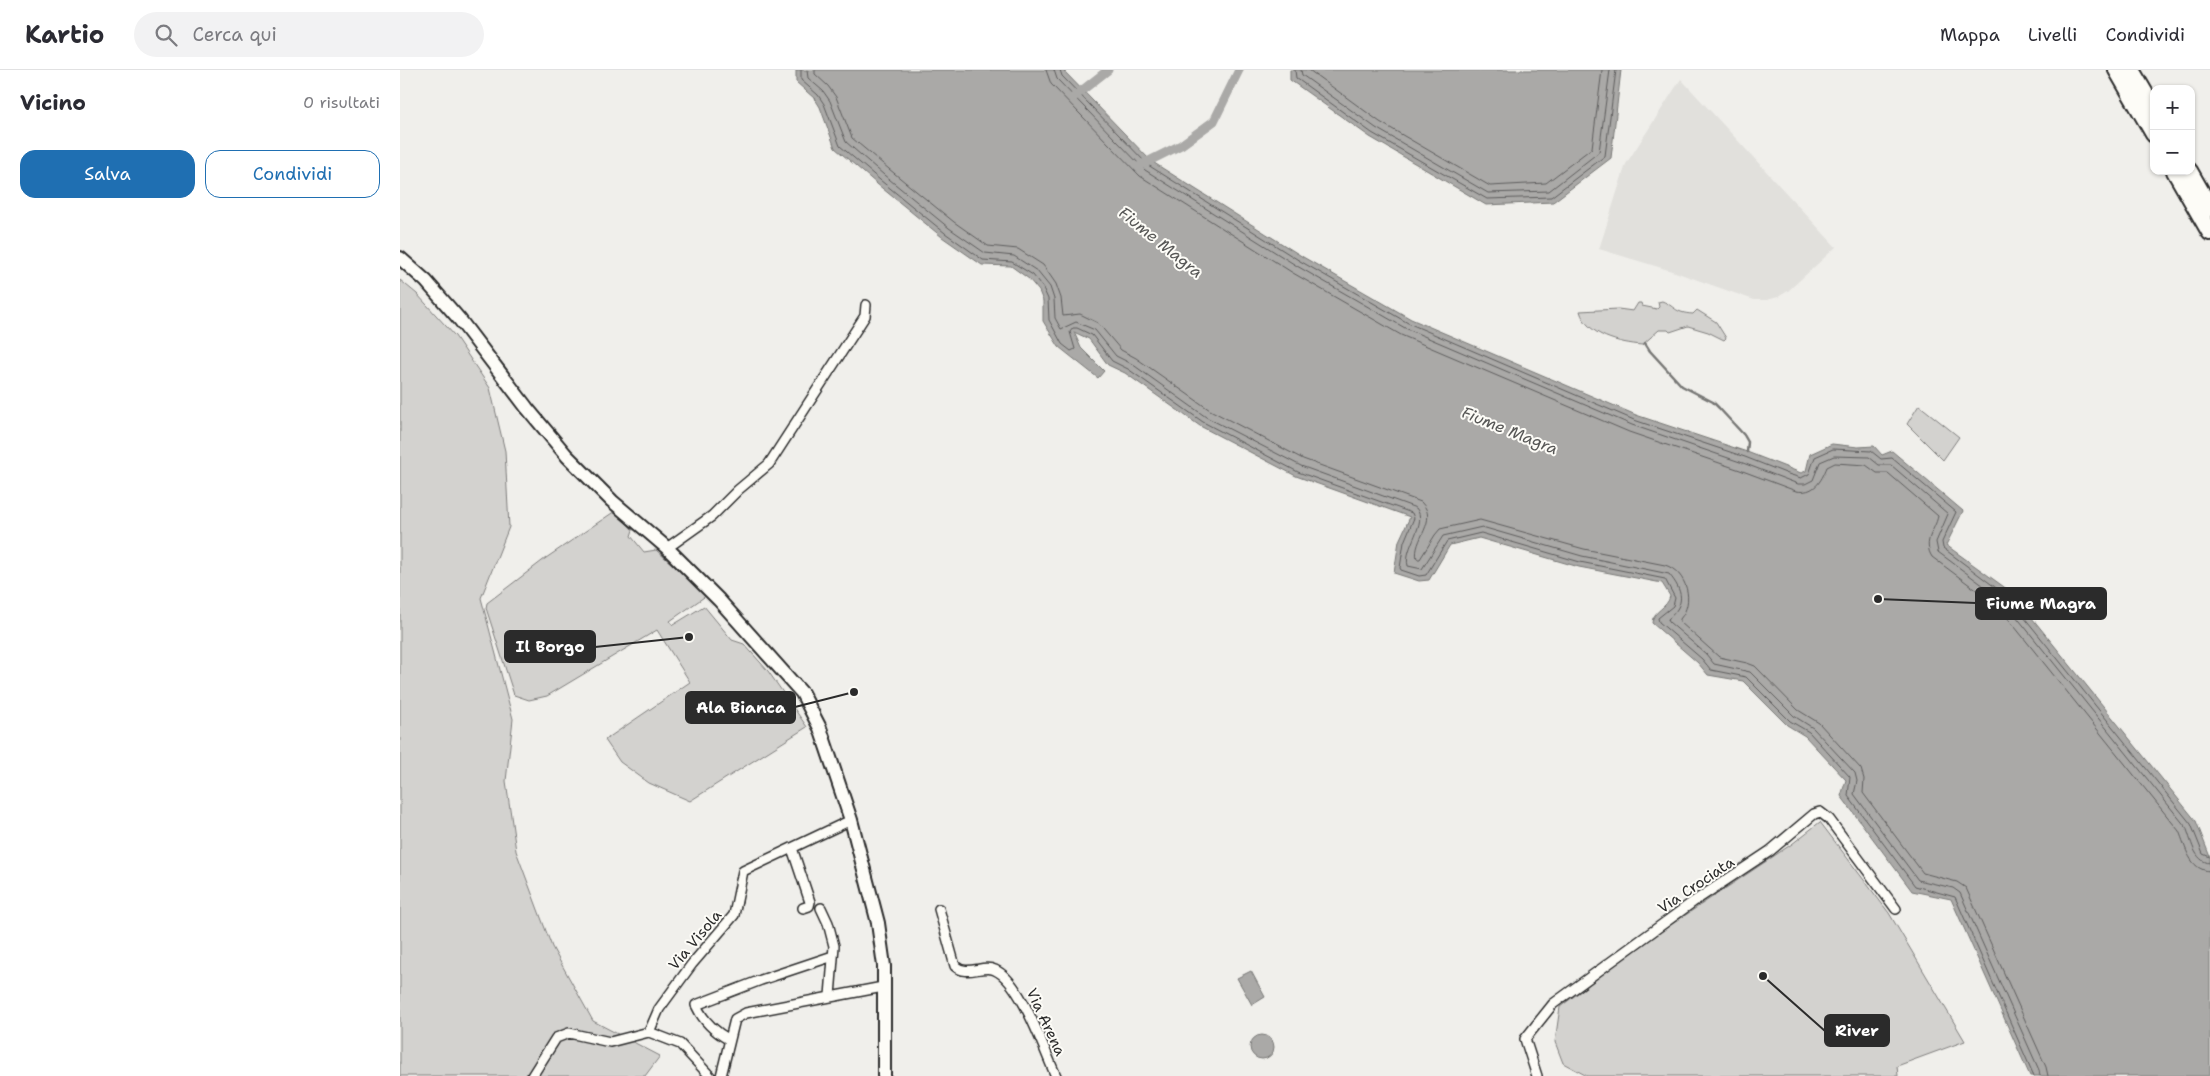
<!DOCTYPE html>
<html lang="it">
<head>
<meta charset="utf-8">
<style>
  body { margin:0; font-family:"Shantell Sans",sans-serif; background:#f2f2f3; color:#2b2b33 }
  .controls { position:absolute; right:15px; top:15px; display:grid; overflow:hidden; border-radius:10px; box-shadow:0 1px 4px #0004 }
  .controls button { width:45px; height:45px; display:grid; place-items:center; padding:0; border:0; border-bottom:1px solid #e1e1e2; background:#fff; color:#2b2b33; font:25px sans-serif }
  .list { margin:0; padding:0; list-style:none }
  h2 { display:flex; justify-content:space-between; align-items:center; height:65px; margin:0; padding:0 20px; font-size:21px }
  h2 small { font-size:16px; font-weight:400; color:#7c7c81 }
  .actions { display:flex; gap:10px; padding:15px 20px }
  .actions a { flex:1; padding:11px 0; border:1px solid #1f6fb2; border-radius:15px; text-align:center; font-size:18px; color:#1f6fb2 }
  .actions .main { background:#1f6fb2; color:#fff }
  .icon { flex:none; width:28px; height:28px; fill:none; stroke:currentColor; stroke-width:2; stroke-linecap:round; stroke-linejoin:round }
  .map { position:relative; flex:none; width:1810px; height:1006px; overflow:hidden }
  header { display:flex; align-items:center; gap:30px; box-sizing:border-box; height:70px; padding:0 25px; background:#fff; border-bottom:1px solid #e1e1e2 }
  header strong { font-size:24px }
  nav { display:flex; gap:28px; margin-inline-start:auto; font-size:18px }
  .search { width:350px; height:45px; background:#f2f2f3; display:flex; align-items:center; gap:12px; box-sizing:border-box; padding:0 18px; border-radius:28px; color:#7c7c81; font-size:19px }
  main { display:flex }
  aside { flex:1; background:#fff }
  .map>svg:first-child { display:block }
  .built { fill:#e1e0dc }
  .green { fill:#d3d2cf; stroke:#7f7e7d }
  .water { fill:#aaa9a7; stroke:#777775 }
  .lines { fill:none; stroke-linecap:round; stroke-linejoin:round }
  .shore { stroke:#5e5d5d; stroke-width:1 }
  .stream { stroke:#777775; stroke-width:2.5 }
  .canal { stroke:#aaa9a7; stroke-width:9 }
  .street-casing { stroke:#2b2b2b; stroke-width:12 }
  .secondary-casing { stroke:#2b2b2b; stroke-width:16 }
  .highway-casing { stroke:#2b2b2b; stroke-width:20 }
  .street { stroke:#fdfcf7; stroke-width:9 }
  .secondary { stroke:#fdfcf7; stroke-width:12 }
  .highway { stroke:#fdfcf7; stroke-width:16 }
  .labels { text-anchor:middle; stroke-width:4; stroke-linejoin:round; paint-order:stroke }
  .street-label { font-size:15px; fill:#2b2b2b; stroke:#fdfcf7 }
  .water-label { font-size:16px; font-style:italic; fill:#575756; stroke:#fdfcf7 }
  .leader { fill:none; stroke:#2b2b2b; stroke-width:2 }
  .callout-dot { fill:#2b2b2b; stroke:#fdfcf7; stroke-width:2 }
  .callout { fill:#2b2b2b; stroke:#2b2b2b; stroke-width:2 }
  .callout-label { font-size:16px; text-anchor:middle; font-weight:bold; fill:#fff }
</style>
</head>
<body>
<header>
<strong>Kartio</strong>
<div class="search"><svg class="icon" aria-label="search" viewBox="0 0 24 24"><circle cx="10" cy="10" r="6"/><path d="M15 15l6 6"/></svg>Cerca qui</div>
<nav><a>Mappa</a><a>Livelli</a><a>Condividi</a></nav>
</header>
<main>
<aside>
<h2>Vicino<small>0 risultati</small></h2>
<ul class="list">
</ul>
<div class="actions"><a class="main">Salva</a><a>Condividi</a></div>
</aside>
<div class="map">
<svg width="1810" height="1006" viewBox="0 0 1810 1006">
  <rect width="100%" height="100%" fill="#f0efeb"/>
  <filter id="ink" filterUnits="userSpaceOnUse"><feTurbulence type="fractalNoise" baseFrequency=".02" numOctaves="2"/><feDisplacementMap in="SourceGraphic" scale="10" xChannelSelector="R" yChannelSelector="G"/><feConvolveMatrix kernelMatrix="1 2 1 2 8 2 1 2 1" color-interpolation-filters="sRGB"/></filter>
  <g filter="url(#ink)">
    <path class="built" d="M1281 9 1436 177 1388 221 1378 227 1367 230H1354L1275 202 1199 179 1226 94Z"/>
    <path class="green" d="M0 210 17 224 55 266 90 318 105 381 109 457 81 528 113 649 106 711 116 781 152 877 193 951 260 986 245 1006H0Z
      M1262 231C1275 236 1274 243 1293 244L1297 240 1316 252 1326 268 1324 270 1308 262 1288 256 1270 262 1268 260H1259L1242 275C1220 273 1187 266 1180 241L1218 239 1233 241 1238 233H1241L1242 236 1257 239 1259 237 1258 232Z
      M1519 335 1559 367 1543 390 1507 354Z
      M215 441 233 460 231 466 244 482 256 480 307 525 270 551 273 555 304 536 332 570 344 574 368 601 407 657 290 731 249 713 220 692 205 670 290 612 257 560 147 626 129 630 114 625 86 538 87 533 146 488Z
      M1420 752 1489 843 1565 971 1497 996 1498 1006H1187L1163 993 1155 972 1160 937 1242 874 1392 774Z"/>
    <path class="water" d="M396 0H663L751 91 903 187 1011 249 1236 345 1347 382 1401 403 1406 401 1410 384 1432 374 1458 377 1474 376 1482 385 1492 381 1563 441 1546 475 1611 522 1796 751 1810 787V1006H1630L1551 829 1512 821 1441 726 1446 710 1405 666 1387 655 1343 611 1308 605 1298 593 1252 553C1252 541 1268 538 1270 526L1262 513 1179 497 1079 468 1050 475 1029 510 1019 511 994 503 999 471 1010 447 896 406 800 356 725 303 708 295 689 269 674 262 681 278 704 301 698 308 659 277 643 251V231L639 221 629 209 611 196 582 195 542 167 477 114 435 78 420 37 415 29 396 12Z
      M890 0H1221L1211 88 1153 132 1086 135 970 67 890 10Z
      M851 901 865 927 852 935 837 908Z
      M850 977a12 12 0 1 1 24 0a12 12 0 1 1-24 0Z"/>
    <g class="lines">
      <path class="shore" d="M401 0V10L418 25 424 34 440 76 480 110 545 163 583 190 612 192 633 205 643 218 648 229 649 250 662 274 671 281 675 279 670 262 673 258H677L692 265 712 291 728 299 803 352 898 402 1012 443 1014 448 1004 472 1000 498 1001 500 1019 506 1026 505 1047 471 1081 463 1180 492 1265 509 1275 528 1273 536 1258 548 1259 552 1302 589 1311 600 1346 607 1390 651 1409 662 1450 707 1448 726 1515 816 1555 827 1634 1006
        M407 0 408 8 423 21 430 31 446 72 484 105 549 158 585 183 614 186 637 201 650 217 654 229 655 248 661 259 676 252 695 260 716 286 732 294 806 347 901 396 1016 438C1029 453 1003 477 1008 496L1022 499 1043 466 1082 457 1182 486 1269 504C1283 521 1286 534 1268 549L1269 552 1306 584 1314 594 1350 602 1394 646 1413 658 1455 703 1457 711 1454 724 1518 810 1553 818 1560 823 1639 1000 1640 1006
        M415 0V4L428 16 436 27 452 68 489 99 554 152 588 176 618 179 643 195 656 214 661 228 663 246 680 244 698 253 721 280 736 288 810 340 903 389 1021 432C1040 451 1012 469 1017 489H1020L1035 465 1040 459 1080 450 1184 479 1265 495C1287 502 1295 532 1280 549V552L1319 587 1347 593 1355 596 1398 640 1419 653 1461 699 1464 709 1463 723 1523 803 1557 812 1566 818 1646 997 1648 1006
        M646 0 651 14 740 106 893 203 1001 265 1229 362 1340 400 1396 421C1414 424 1421 412 1427 397L1435 393 1466 395 1477 403H1488L1538 446C1535 461 1522 471 1532 487L1598 536 1779 761C1786 777 1789 800 1810 801
        M654 0 657 9 745 100 897 196 1005 258 1232 355 1343 393 1398 414H1405L1413 410 1420 392 1434 386 1469 387 1479 395H1491L1548 444 1536 472 1538 482 1603 530 1786 757C1791 769 1794 792 1810 793
        M660 0 662 6 748 95 900 191 1008 253 1234 350 1345 387 1388 404 1401 408 1409 404 1415 387 1433 379 1471 381 1481 389 1492 388 1556 442 1542 472 1543 478 1607 526 1791 754 1803 784 1810 787
        M895 0 896 8 972 63 1087 129 1151 127 1205 86 1216 0
        M901 0 902 5 976 58 1088 123 1149 121 1199 82 1210 0
        M909 0 980 52 1090 116 1146 113 1192 78 1202 0"/>
      <path class="stream" d="M1245 273 1250 281 1282 316 1313 332 1319 338 1344 365 1348 372 1347 382"/>
      <path class="canal" d="M675 26 708 0
        M741 95 781 75 814 51 839 0"/>
      <defs>
        <path id="street" d="M267 478 312 446 338 420 369 394 465 246 466 235
          M392 778 410 832 409 836 403 838
          M421 838 428 853 434 876 430 926
          M539 839 555 896C567 907 583 894 595 900 621 911 644 980 656 1006
          M249 962 259 939 292 894 334 845 343 801 451 750
          M249 962 280 974 310 1006
          M328 969C314 961 303 951 296 935L361 910 433 886
          M132 1006 156 968 169 963 210 972 249 962
          M321 1006 335 949 346 943 483 917
          M1137 1006 1125 969 1153 934 1293 832 1370 781 1414 744 1420 742 1429 749 1496 839"/>
        <path id="secondary" d="M0 188 26 211 60 250 127 338 167 386 212 431 267 478 319 530 402 623 420 658 451 750 478 853 484 896V1006"/>
        <path id="highway" d="M1717 0 1754 64
          M1731 0 1754 39
          M1775 101 1810 162
          M1789 101 1810 138"/>
      </defs>
      <use href="#street" class="street-casing"/>
      <use href="#secondary" class="secondary-casing"/>
      <use href="#highway" class="highway-casing"/>
      <use href="#street" class="street"/>
      <use href="#secondary" class="secondary"/>
      <use href="#highway" class="highway"/>
    </g>
  </g>
  <g class="labels">
    <g class="street-label">
      <text transform="translate(1296 815) rotate(-34)" y="5">Via Crociata</text>
      <text transform="translate(295 870) rotate(-50)" y="5">Via Visola</text>
      <text transform="translate(646 952) rotate(65)" y="5">Via Arena</text>
    </g>
    <g class="water-label">
      <text transform="translate(761 172) rotate(39)" y="6">Fiume Magra</text>
      <text transform="translate(1110 360) rotate(22)" y="6">Fiume Magra</text>
    </g>
  </g>
  <path class="leader" d="M1478 529L1576 533M289 567L195 577M454 622L395 637M1363 906L1425 961"/>
  <g class="callout-dot">
    <circle cx="1478" cy="529" r="5"/>
    <circle cx="289" cy="567" r="5"/>
    <circle cx="454" cy="622" r="5"/>
    <circle cx="1363" cy="906" r="5"/>
  </g>
  <g class="callout">
    <rect x="1576" y="518" width="130" height="31" rx="5"/>
    <rect x="105" y="561" width="90" height="31" rx="5"/>
    <rect x="286" y="622" width="109" height="31" rx="5"/>
    <rect x="1425" y="945" width="64" height="31" rx="5"/>
  </g>
  <g class="callout-label">
    <text x="1641" y="539">Fiume Magra</text>
    <text x="150" y="582">Il Borgo</text>
    <text x="341" y="643">Ala Bianca</text>
    <text x="1457" y="966">River</text>
  </g>
</svg>
<div class="controls">
<button>+</button>
<button>−</button>
</div>
</div>
</main>
</body>
</html>
